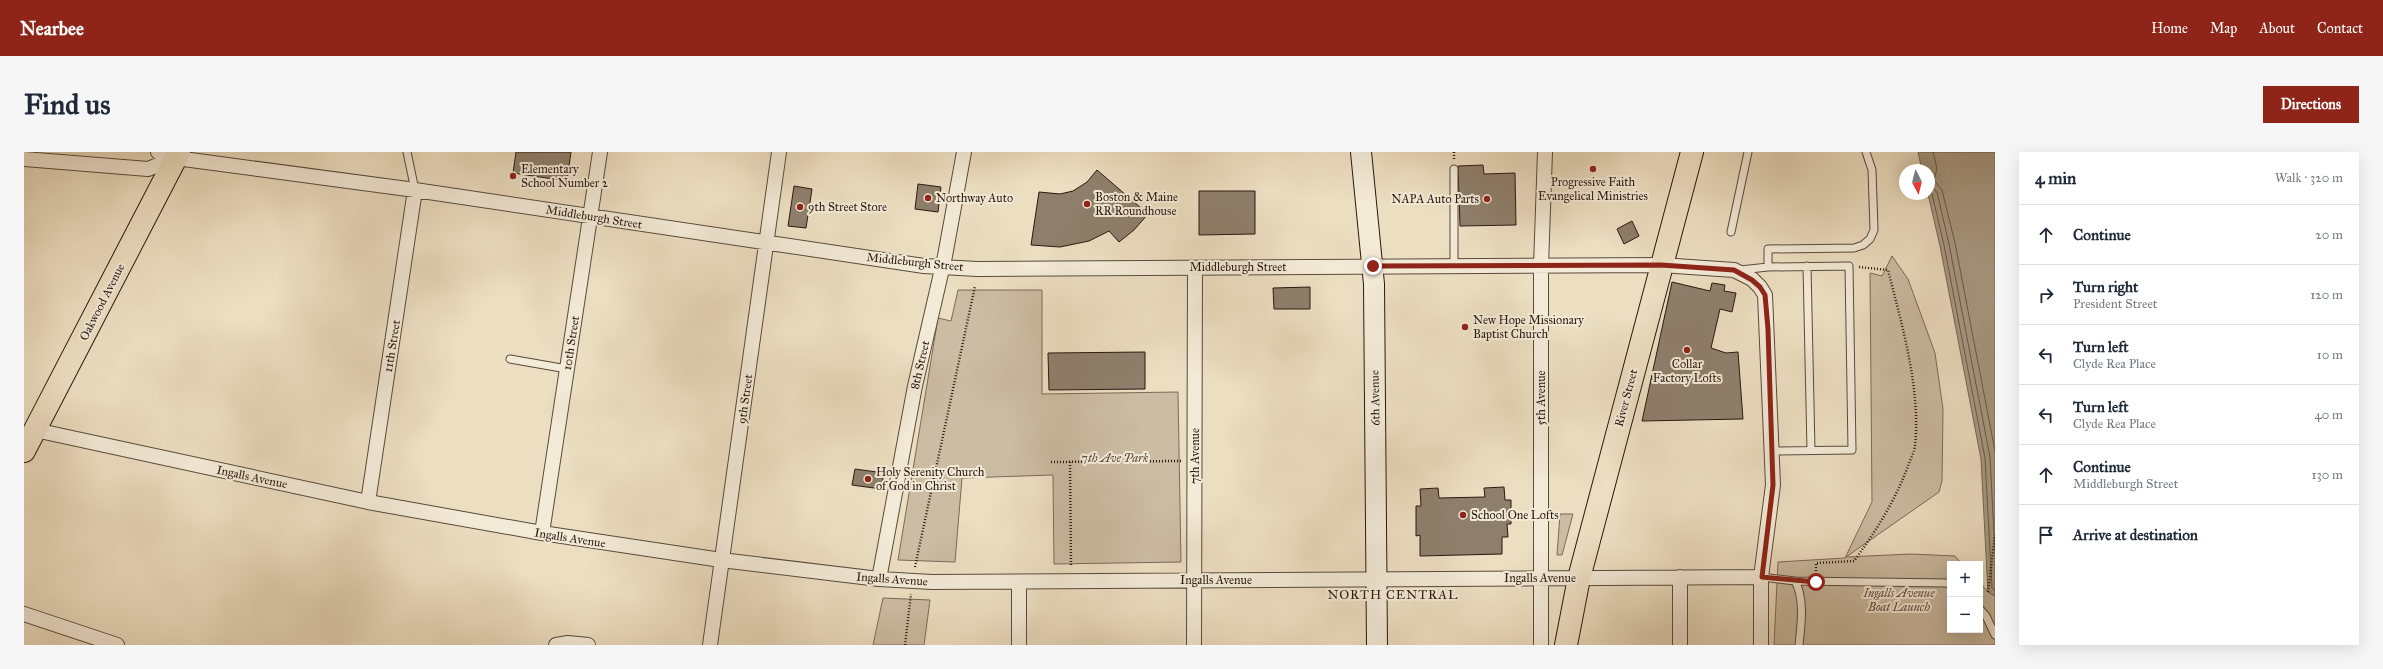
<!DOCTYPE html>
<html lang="en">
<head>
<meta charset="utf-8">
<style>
  body { margin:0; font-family:"IM FELL Great Primer",serif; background:#f6f6f7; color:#1f2937 }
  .controls { position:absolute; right:12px; bottom:12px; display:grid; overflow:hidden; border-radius:0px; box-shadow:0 4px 16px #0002 }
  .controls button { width:36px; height:36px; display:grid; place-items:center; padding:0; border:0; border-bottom:1px solid #e0e1e3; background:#fff; color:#1f2937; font:20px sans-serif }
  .compass { position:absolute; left:1875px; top:12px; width:36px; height:36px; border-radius:50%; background:#fff; box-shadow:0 4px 16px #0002; rotate:173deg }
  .stop { position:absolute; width:12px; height:12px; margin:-9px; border:3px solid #8f2418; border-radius:50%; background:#fff }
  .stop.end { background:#8f2418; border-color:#fff; box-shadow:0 1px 4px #0008 }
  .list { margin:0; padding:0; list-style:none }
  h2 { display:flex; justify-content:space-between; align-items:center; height:52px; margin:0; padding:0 16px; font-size:17px }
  h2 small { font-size:13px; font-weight:400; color:#747a83 }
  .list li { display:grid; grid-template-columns:26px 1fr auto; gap:12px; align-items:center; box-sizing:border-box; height:60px; padding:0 16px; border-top:1px solid #e0e1e3 }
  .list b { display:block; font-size:15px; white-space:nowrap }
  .list p { margin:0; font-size:13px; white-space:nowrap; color:#747a83 }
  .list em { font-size:13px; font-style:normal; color:#747a83 }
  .icon { flex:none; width:22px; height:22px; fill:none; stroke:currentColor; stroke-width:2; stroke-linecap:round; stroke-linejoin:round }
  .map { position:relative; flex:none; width:1971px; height:493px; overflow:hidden; border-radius:0px }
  header { display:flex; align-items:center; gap:24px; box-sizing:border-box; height:56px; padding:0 20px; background:#8f2418; color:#fff }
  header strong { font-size:19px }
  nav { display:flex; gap:22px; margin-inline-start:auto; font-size:14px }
  .intro { display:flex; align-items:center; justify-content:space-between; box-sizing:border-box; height:96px; padding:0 24px }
  h1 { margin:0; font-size:28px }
  .button { padding:10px 18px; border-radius:0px; background:#8f2418; color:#fff; font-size:14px; font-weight:700 }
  main { display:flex; gap:24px; padding:0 24px }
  aside { flex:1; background:#fff; border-radius:0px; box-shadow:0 4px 16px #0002 }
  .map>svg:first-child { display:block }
  .green { fill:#cbbca3; stroke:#7a6a5a }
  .water { fill:#a99b85; stroke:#756756 }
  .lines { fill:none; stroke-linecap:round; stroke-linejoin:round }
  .shore { stroke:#685a4a; stroke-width:1 }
  .building { fill:#8e7f6c; stroke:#281810 }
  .lane-casing { stroke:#594a3c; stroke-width:9 }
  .street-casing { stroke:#594a3c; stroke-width:16 }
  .secondary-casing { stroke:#281810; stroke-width:22 }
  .primary-casing { stroke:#281810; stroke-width:24 }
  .path { stroke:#281810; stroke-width:2.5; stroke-dasharray:1 2; stroke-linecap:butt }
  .lane { stroke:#f3ead7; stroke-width:7 }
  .street { stroke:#f3ead7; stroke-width:14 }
  .secondary { stroke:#f3ead7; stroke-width:20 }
  .primary { stroke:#ecdec1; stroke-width:22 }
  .route { stroke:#8f2418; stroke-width:5 }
  .poi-dot { fill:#8f2418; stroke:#f3ead7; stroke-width:1.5 }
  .labels { text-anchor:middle; stroke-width:4; stroke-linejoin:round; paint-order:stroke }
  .poi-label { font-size:12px; fill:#281810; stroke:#f3ead7; text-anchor:start }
  .street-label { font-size:12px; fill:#281810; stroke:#f3ead7 }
  .park-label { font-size:12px; font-style:italic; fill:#59493c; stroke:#f3ead7 }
  .neighbourhood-label { font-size:13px; letter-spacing:1px; fill:#281810; stroke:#f3ead7 }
</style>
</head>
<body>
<header>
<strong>Nearbee</strong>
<nav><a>Home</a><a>Map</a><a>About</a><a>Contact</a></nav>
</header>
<div class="intro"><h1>Find us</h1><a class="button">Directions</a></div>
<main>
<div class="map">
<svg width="1971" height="493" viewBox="0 0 1971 493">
  <rect width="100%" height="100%" fill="#ecdec1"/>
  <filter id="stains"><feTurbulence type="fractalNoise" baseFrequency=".005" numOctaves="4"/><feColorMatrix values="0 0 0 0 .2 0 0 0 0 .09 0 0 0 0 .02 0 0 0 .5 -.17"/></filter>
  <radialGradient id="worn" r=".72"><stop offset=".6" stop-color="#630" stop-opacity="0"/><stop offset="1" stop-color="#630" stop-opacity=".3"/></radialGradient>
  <path class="green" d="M1868 104 1884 127 1911 201 1919 257 1918 329 1915 340 1822 405 1887 402 1931 404 1938 412H1926V478H1956V431L1964 440 1971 444V493H1750L1754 410 1821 406 1848 350 1846 121 1858 124Z
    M934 138H1018V242L1154 240 1157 410 1030 412 1029 323 938 326 931 410 874 408 914 166 927 169Z
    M1536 362H1549L1538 403H1533Z
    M859 446 906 448 900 493H849Z"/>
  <path class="water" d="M1894 0H1971V444L1964 440 1957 307 1916 94 1904 42 1905 18H1898Z"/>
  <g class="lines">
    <path class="shore" d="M1909 0 1913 17 1910 28 1918 38 1931 91 1971 299
      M1905 33 1913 40 1925 92 1966 305 1971 401
      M1905 38 1908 42 1920 93 1961 306 1968 436 1971 439"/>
  </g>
  <path class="building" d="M492 0H547L543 29 489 21Z
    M1459 13 1460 22 1491 21 1492 73 1436 74 1434 14Z
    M1073 18 1124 62 1110 78 1095 90 1085 79 1065 89 1036 95 1007 93 1015 40 1036 42 1049 39 1063 30Z
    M894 32 917 35 914 60 891 57Z
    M770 34 788 37 782 76 764 74Z
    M1175 39H1231V82L1175 83Z
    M1608 69 1615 84 1600 92 1593 77Z
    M1648 130 1686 139 1688 131 1701 133 1700 139 1712 141 1708 160 1696 157 1687 196 1702 201 1714 200 1719 267 1618 269Z
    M1286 135V157H1250L1249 136Z
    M1121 200V237L1025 238 1024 201Z
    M831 317 860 321 857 337 828 333Z
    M1480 335 1481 348H1487V372H1483L1484 385H1478V402L1396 404V383L1392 384V354H1397L1396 337 1414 336 1415 346 1461 345 1460 336Z"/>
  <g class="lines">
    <defs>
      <path id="lane" d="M383 0 391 38
        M1430 17V114
        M1707 80 1724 0
        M1783 114 1787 298
        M1744 115V97L1830 96 1839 93 1846 87 1850 78 1848 18 1842 0
        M1716 118 1744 115 1825 114 1828 298 1748 299
        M486 207 543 217
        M1737 425 1771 429C1781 447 1777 473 1775 493
        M1771 429 1923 431 1926 433
        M1956 457 1962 464 1971 483"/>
      <path id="street" d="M134 0 152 6 391 38 900 114 953 117 1637 113 1710 118 1728 127 1736 135 1741 143 1749 333 1737 425V493
        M0 7 124 17 152 6
        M11 278 344 350 518 381 697 408 855 427 908 430 1737 425
        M344 350 391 38
        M518 381 576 0
        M855 427 891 234 921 104 940 0
        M0 462 93 493
        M532 493 544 491 564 493
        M686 493 755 0
        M995 493V430
        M1170 493 1171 116
        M1517 493V114L1521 0
        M1656 493V425"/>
      <path id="secondary" d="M1337 0 1350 132 1353 493"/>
      <path id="primary" d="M0 299 155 0
        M1542 493 1555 426 1668 0"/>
    </defs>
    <use href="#lane" class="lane-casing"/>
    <use href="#street" class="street-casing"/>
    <use href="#secondary" class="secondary-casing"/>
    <use href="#primary" class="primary-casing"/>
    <path class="path" d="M1430 7V0
      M1027 310 1157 309
      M1046 310 1047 415
      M891 415 951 134
      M1792 419V411L1830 409C1852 379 1871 349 1884 314 1886 308 1890 301 1891 294 1897 238 1878 173 1864 118L1835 115
      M1964 440 1971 383
      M881 493 887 442"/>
    <use href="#lane" class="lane"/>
    <use href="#street" class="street"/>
    <use href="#secondary" class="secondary"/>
    <use href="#primary" class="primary"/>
  </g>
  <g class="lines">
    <path class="route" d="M1349 114 1637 113 1710 118 1728 128 1736 135 1741 143 1744 177 1749 333 1738 425 1792 430"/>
  </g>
  <g class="poi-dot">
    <circle cx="1569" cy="17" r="4"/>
    <circle cx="489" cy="24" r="4"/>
    <circle cx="904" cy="46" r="4"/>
    <circle cx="1463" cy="47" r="4"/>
    <circle cx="1063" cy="52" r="4"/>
    <circle cx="776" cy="55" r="4"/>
    <circle cx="1441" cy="175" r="4"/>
    <circle cx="1663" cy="198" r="4"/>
    <circle cx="844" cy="327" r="4"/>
    <circle cx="1439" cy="363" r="4"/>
  </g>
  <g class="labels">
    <g class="poi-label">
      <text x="497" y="21">Elementary<tspan x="497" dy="14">School Number 2</tspan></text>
      <text x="1569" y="34" text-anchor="middle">Progressive Faith<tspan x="1569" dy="14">Evangelical Ministries</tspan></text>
      <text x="1071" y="49">Boston &amp; Maine<tspan x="1071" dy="14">RR Roundhouse</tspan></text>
      <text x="912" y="50">Northway Auto</text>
      <text x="1455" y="51" text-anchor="end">NAPA Auto Parts</text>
      <text x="784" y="59">9th Street Store</text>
      <text x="1449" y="172">New Hope Missionary<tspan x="1449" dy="14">Baptist Church</tspan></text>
      <text x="1663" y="216" text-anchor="middle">Collar<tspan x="1663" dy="14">Factory Lofts</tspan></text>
      <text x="852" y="324">Holy Serenity Church<tspan x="852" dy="14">of God in Christ</tspan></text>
      <text x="1447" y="367">School One Lofts</text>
    </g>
    <g class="street-label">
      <text transform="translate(570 65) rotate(9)" y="4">Middleburgh Street</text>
      <text transform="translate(891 110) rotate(6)" y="4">Middleburgh Street</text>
      <text x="1214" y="119">Middleburgh Street</text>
      <text transform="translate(78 150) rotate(-63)" y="4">Oakwood Avenue</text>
      <text transform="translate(547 191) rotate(-81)" y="4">10th Street</text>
      <text transform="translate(368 194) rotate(-81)" y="4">11th Street</text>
      <text transform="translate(896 213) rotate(-77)" y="4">8th Street</text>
      <text transform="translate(1351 246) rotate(-91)" y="4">6th Avenue</text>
      <text transform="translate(1517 246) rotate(-90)" y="4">5th Avenue</text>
      <text transform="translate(1602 246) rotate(-75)" y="4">River Street</text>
      <text transform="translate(721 247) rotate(-82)" y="4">9th Street</text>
      <text transform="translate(1171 304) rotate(-90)" y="4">7th Avenue</text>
      <text transform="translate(228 325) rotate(12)" y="4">Ingalls Avenue</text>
      <text transform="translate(546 386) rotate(9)" y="4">Ingalls Avenue</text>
      <text x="1516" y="430">Ingalls Avenue</text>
      <text transform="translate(868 427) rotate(4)" y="4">Ingalls Avenue</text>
      <text x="1192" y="432">Ingalls Avenue</text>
    </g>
    <g class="park-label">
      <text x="1091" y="310">7th Ave Park</text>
      <text x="1875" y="445">Ingalls Avenue<tspan x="1875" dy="14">Boat Launch</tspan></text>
    </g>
    <g class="neighbourhood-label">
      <text x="1369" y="447">NORTH CENTRAL</text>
    </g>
  </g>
  <rect width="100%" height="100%" filter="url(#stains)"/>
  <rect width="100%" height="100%" fill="url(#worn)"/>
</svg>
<div class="controls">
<button>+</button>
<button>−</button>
</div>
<svg class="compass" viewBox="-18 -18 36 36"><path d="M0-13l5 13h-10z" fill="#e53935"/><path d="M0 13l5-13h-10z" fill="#747a83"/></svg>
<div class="stop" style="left:1792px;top:430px"></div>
<div class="stop end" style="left:1349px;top:114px"></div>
</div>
<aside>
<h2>4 min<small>Walk · 320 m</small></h2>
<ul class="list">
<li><svg class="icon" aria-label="ahead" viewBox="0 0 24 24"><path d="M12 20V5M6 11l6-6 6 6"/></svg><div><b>Continue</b></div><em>20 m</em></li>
<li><svg class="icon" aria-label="right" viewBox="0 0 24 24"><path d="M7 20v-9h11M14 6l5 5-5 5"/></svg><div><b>Turn right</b><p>President Street</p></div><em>120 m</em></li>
<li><svg class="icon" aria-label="left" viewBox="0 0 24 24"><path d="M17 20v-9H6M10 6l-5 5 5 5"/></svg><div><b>Turn left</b><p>Clyde Rea Place</p></div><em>10 m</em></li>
<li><svg class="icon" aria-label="left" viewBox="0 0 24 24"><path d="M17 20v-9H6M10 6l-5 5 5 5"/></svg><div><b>Turn left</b><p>Clyde Rea Place</p></div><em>40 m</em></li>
<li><svg class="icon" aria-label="ahead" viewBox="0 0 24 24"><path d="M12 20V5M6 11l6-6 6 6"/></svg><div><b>Continue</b><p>Middleburgh Street</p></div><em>130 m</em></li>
<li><svg class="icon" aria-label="arrive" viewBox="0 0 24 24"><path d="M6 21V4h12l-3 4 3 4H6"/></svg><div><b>Arrive at destination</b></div></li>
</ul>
</aside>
</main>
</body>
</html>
